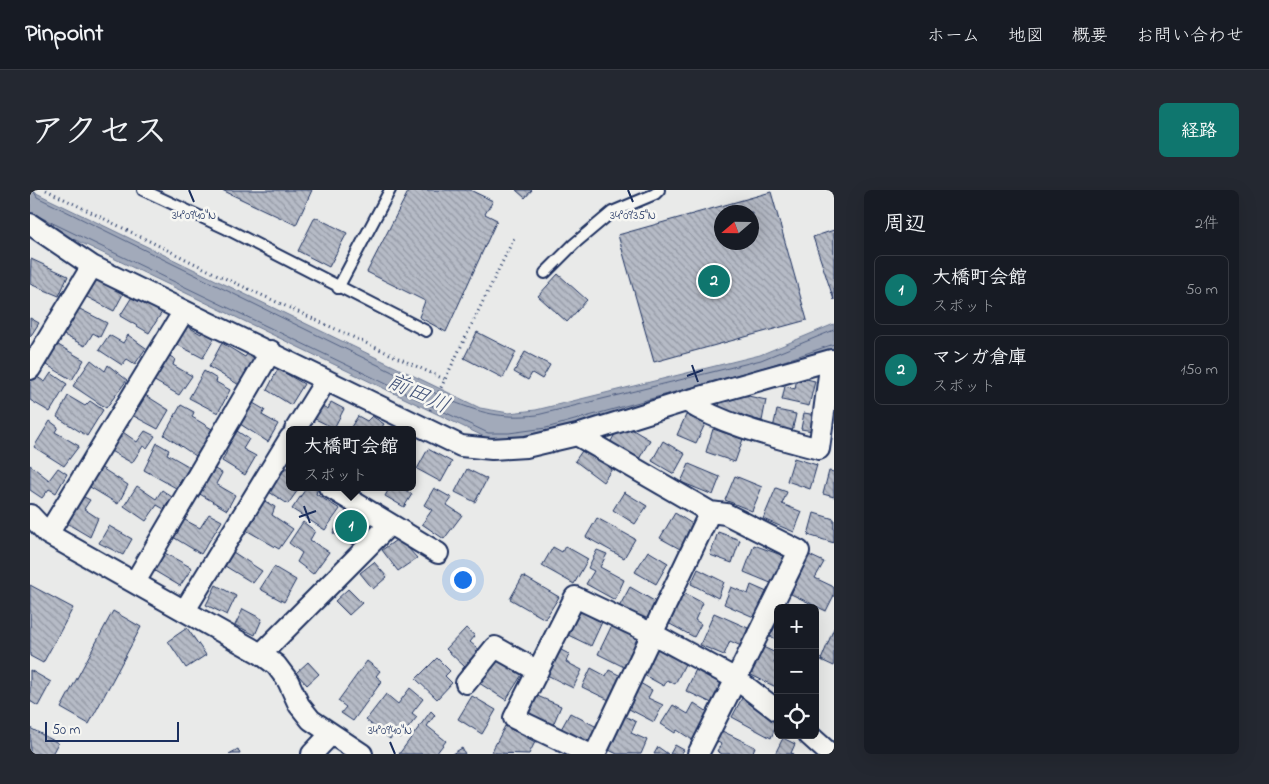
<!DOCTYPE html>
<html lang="ja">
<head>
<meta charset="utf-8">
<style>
  body { margin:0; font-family:"Indie Flower","Klee One",sans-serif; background:#242831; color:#f1f3f6 }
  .controls { position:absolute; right:15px; bottom:15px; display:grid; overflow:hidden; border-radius:8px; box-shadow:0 5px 20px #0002 }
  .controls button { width:45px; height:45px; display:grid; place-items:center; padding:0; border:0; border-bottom:1px solid #363941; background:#171b24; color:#f1f3f6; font:25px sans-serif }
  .compass { position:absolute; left:684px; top:15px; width:45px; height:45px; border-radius:50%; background:#171b24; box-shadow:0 5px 20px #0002; rotate:250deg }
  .scale { position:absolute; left:15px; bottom:12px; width:134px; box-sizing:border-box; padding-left:5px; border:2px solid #1b2f5e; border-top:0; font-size:14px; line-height:18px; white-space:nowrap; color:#1b2f5e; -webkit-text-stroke:4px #f6f6f2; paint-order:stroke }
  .you { position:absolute; left:432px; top:389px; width:18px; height:18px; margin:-12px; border:4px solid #fff; border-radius:50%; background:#1a73e8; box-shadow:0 0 0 8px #1a73e833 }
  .badge { display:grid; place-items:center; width:32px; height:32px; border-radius:50%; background:#0f766e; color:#fff; font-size:16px; font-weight:700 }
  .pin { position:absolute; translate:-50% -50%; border:2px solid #fff; box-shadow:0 1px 5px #0006 }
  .popup { position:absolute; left:256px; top:236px; width:130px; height:65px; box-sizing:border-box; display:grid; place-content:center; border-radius:8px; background:#171b24; filter:drop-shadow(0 1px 4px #0005); font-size:16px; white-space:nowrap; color:#9ea1a6 }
  .popup b { font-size:19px; color:#f1f3f6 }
  .popup::after { content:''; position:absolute; left:50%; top:100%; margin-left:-10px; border:10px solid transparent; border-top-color:#171b24 }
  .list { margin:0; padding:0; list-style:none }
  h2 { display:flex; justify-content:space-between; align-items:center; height:65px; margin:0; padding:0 20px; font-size:21px }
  h2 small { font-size:16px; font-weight:400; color:#9ea1a6 }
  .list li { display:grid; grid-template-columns:32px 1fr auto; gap:15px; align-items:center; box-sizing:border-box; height:70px; margin:0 10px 10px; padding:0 10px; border:1px solid #363941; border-radius:8px }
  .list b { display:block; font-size:19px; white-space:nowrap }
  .list p { margin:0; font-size:16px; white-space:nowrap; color:#9ea1a6 }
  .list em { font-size:16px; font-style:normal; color:#9ea1a6 }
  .icon { flex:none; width:28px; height:28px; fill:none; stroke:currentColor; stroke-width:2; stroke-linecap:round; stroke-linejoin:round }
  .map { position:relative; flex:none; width:804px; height:564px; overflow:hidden; border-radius:8px }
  header { display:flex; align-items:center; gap:30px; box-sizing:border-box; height:70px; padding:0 25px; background:#171b24; border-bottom:1px solid #363941 }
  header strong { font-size:24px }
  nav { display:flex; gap:28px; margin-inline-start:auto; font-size:18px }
  .intro { display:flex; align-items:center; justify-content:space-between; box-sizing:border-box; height:120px; padding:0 30px }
  h1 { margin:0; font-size:35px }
  .button { padding:12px 22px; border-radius:8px; background:#0f766e; color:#fff; font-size:18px; font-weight:700 }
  main { display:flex; gap:30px; padding:0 30px }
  aside { flex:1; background:#171b24; border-radius:8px; box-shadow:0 5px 20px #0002 }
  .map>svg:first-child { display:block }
  .water { fill:#a2aaba; stroke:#6c7995 }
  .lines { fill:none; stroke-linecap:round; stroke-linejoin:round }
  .shore { stroke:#516083; stroke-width:1 }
  .building { fill:url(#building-back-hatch); stroke:#1b2f5e; fill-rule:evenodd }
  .service-casing { stroke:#1b2f5e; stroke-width:14 }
  .minor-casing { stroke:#1b2f5e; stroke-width:24 }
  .path { stroke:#1b2f5e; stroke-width:3; stroke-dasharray:1 4; stroke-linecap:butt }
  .service { stroke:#f6f6f2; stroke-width:10 }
  .minor { stroke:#f6f6f2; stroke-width:20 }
  .ticks { fill:none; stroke:#1b2f5e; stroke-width:2 }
  .labels { text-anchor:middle; stroke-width:5; stroke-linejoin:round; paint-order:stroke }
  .water-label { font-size:22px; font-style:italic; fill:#44547a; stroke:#f6f6f2 }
  .ticks-label { font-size:12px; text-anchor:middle; fill:#1b2f5e; stroke:#f6f6f2; stroke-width:5; stroke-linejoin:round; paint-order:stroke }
</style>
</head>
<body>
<header>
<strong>Pinpoint</strong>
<nav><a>ホーム</a><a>地図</a><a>概要</a><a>お問い合わせ</a></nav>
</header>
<div class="intro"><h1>アクセス</h1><a class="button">経路</a></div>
<main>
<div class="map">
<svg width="804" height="564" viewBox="0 0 804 564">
  <defs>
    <pattern id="building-back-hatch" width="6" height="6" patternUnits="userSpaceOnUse" patternTransform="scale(1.25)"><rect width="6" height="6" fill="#b6bbc6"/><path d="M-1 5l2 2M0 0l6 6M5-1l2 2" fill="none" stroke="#9398a4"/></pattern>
  </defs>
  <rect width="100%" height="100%" fill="#e9eae9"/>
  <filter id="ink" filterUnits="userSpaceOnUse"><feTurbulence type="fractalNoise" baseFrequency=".02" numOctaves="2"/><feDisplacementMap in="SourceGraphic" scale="10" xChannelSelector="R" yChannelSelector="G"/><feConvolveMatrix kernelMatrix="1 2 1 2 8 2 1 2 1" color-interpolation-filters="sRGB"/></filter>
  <g filter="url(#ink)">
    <path class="water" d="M0 0 450 218 479 223 506 220 730 165 804 134V158L744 180 516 243 480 248H457L0 28Z"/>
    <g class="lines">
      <path class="shore" d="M3 0 7 7 417 209C450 223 471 229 507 225L731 170 804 140
        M8 26 458 243H479L516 238 742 175 804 154"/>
    </g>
    <path class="building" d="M192 0H282L266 35Z
      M379 0H440L463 11 455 24 467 30 416 142 389 127 395 111 337 82Z
      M486 0H502L495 8Z
      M741 2 777 130 624 172 588 45ZM692 22H722V52H692Z
      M285 27 317 43 299 77 268 61Z
      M804 40V110L783 47Z
      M1 69 38 86 29 106 0 94Z
      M64 82 86 93 83 98 93 104 84 121 51 104Z
      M528 84 557 110 537 132 508 106Z
      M105 102 134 119 119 143 90 126Z
      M46 117 77 133 70 147 63 143 55 156 32 144Z
      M0 128 9 133 0 147Z
      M155 135 171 144 177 135 188 142 173 168 146 154Z
      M447 142 486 162 473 188 434 168Z
      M79 145 93 153 98 145 116 158 105 174 97 169 92 175 69 160Z
      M23 152 54 170 42 190 12 172Z
      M192 153 215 167 221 158 235 163 224 183 219 179 211 196 179 177Z
      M495 162 520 175 512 189 502 183 498 190 484 182Z
      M136 164 145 169 143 175 162 186 149 205 121 189Z
      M61 170 75 181 78 175 97 190 76 218 43 196Z
      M248 179 274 194 261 215 237 200Z
      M174 181 187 189 186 192 200 200 188 223 159 208Z
      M21 183 37 194 20 222 0 210V193L4 185 15 192Z
      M767 187 785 191 779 216 752 210 755 196 765 199Z
      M701 202 736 210 732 231 688 221 691 206Z
      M112 203 139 220 128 239 100 224Z
      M38 206 55 216 60 211 73 220 57 246 27 227Z
      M301 212 314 219 304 238 283 228 290 215 298 219Z
      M223 213 235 220 232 225 248 234 238 252 210 234Z
      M151 215 164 222 162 227 182 239 177 247 181 251 175 260 171 258 166 266 134 245Z
      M747 220 766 224 762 242 743 238Z
      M774 223 786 225 783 241 771 239Z
      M656 225 675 234 666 253 647 245Z
      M328 226 337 231 342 226 354 234 350 240H319Z
      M20 231 28 237 25 242 49 256 34 276 4 257Z
      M591 233 620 250 609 269 580 253Z
      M204 239 219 249 213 259 226 266 215 285 192 271 197 261 192 258Z
      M683 239 713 249 705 272 676 262Z
      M90 240 107 252 115 241 125 246 117 258 113 256 102 273 77 259Z
      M633 251 655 264 644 284 622 271Z
      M127 253 139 260 137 264 160 277 146 298 114 280Z
      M554 258 582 279 573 292 545 271Z
      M398 259 422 272 411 292 387 279Z
      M764 268 787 275 780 299 757 291Z
      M659 274 690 287 683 305 651 292Z
      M0 275 19 290 28 278 37 284 26 303 19 299 12 308 0 300Z
      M67 275 98 295 88 314 55 294Z
      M181 277 192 283 186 294 205 305 197 320 168 303Z
      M255 277 260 280V297H270L258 314 239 302Z
      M437 279 457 289 445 312 425 302Z
      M799 281 804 282V307L793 304Z
      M705 286 732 297 722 321 695 310Z
      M107 296 126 309 132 300 142 307 134 319 127 315 116 331 94 316Z
      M277 297H288L286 304 310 319 295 340 262 319Z
      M360 297H370L382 304 374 317 355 306Z
      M404 298 422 308 417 315 432 325 414 349 392 334 402 320 394 315Z
      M746 298 757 302 752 314 772 322 764 342 733 329Z
      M594 302 617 316 605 334 583 320Z
      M48 304 60 310 54 319 68 328 60 347 38 334 45 319 41 316Z
      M233 310 245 317 242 325 263 339 249 359 216 340Z
      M319 316 339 329 323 355 303 343Z
      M645 323 664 335 650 359 630 348Z
      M784 323 804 329V353L778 345Z
      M179 324 192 331 171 364 138 344 153 329 170 338Z
      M567 328 605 349 594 368 556 347Z
      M273 332 285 341 280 350 299 362 283 384 267 372 272 363 259 353Z
      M79 336 102 349 93 365 69 353Z
      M688 342 710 350 702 373 680 365Z
      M369 348 387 368 368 381 352 360Z
      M724 355 754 366 743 394 714 382Z
      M535 356 558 369 544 394 512 376 523 357 532 362Z
      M567 360 577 364 570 377 594 390 585 410 556 394 564 381 558 378Z
      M618 361 638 373 626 394 605 382Z
      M133 362 162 378 150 396 123 380Z
      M203 362 232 381 223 393 195 376Z
      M779 365 794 372 785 388 804 397V405L796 421 761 404Z
      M344 372 357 387 343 399 330 383Z
      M244 377 266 390 254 412 230 399Z
      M668 379 694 392 688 408 661 394Z
      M493 386 529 407 515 429 480 409Z
      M0 395 43 418 13 473 0 466Z
      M186 395 206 406 197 425 176 415Z
      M721 395 737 402 726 428 694 414 701 397 718 404Z
      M600 397 626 412 615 432 589 417Z
      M318 399 332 413 319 425 305 411Z
      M654 403 673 413 665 430 671 434 664 447 638 433Z
      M213 419 232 429 225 445 205 435Z
      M547 420 572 432 561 456 536 444Z
      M83 421 111 437 59 534 31 518Z
      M684 423 718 438 711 456 700 451 694 465 670 455Z
      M748 431V450L740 446Z
      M582 435 598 444 601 439 613 445 596 478 568 464Z
      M157 438 176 465 156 478 138 451Z
      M436 438 445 446 440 452 452 462 436 478 416 459Z
      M804 438V476L791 470Z
      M629 454 640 460 638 464 655 474 645 494 637 490 634 496 614 485Z
      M733 457 748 464 744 473 748 474 746 497 719 484Z
      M527 458 539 464 536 472 552 480 543 498 515 484Z
      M467 466 493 483 476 510 449 493Z
      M407 468 420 481 415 486 422 493 407 509 386 489Z
      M337 471 350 481 346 486 352 491 323 531 311 523 316 517 308 511Z
      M278 472 289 484 277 495 266 483Z
      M668 475 696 488 684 514 656 501Z
      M561 478 576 486 579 480 591 486 579 510 552 497Z
      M0 480 21 492 8 516 0 511Z
      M610 493 622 500 618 508 633 515 624 532 597 518Z
      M380 498 393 509 382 523 387 527 370 548 364 543 360 549 336 530 356 504 368 514Z
      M505 505 531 516 523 535 497 524Z
      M442 506 466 520 452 544 428 529Z
      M713 506 748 531 741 548 702 527Z
      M664 513 681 524 664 551 647 540 645 543 631 534 643 515 658 524Z
      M401 521 405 525 397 536 416 551 406 564H369Z
      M540 523 567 537 558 556 530 541Z
      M595 526 606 532 601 543 617 550 611 564H587L579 560Z
      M475 536 505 552 499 564 461 563Z
      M0 538 28 553 22 564H0Z
      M688 539 725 557 722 564H692L687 561 691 554 683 549Z
      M753 548 765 554 761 563 764 564H745Z
      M645 555 654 560 651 564H640Z
      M628 557 638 564H624Z
      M432 558 435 564H422Z
      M208 559 210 564H199Z"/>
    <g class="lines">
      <defs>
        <path id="service" d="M113 0 197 39 396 141
          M515 83 544 54 582 22 625 4 629 0
          M308 98 360 0"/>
        <path id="minor" d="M0 34 62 76 431 256 462 259 496 257 547 245 656 211 801 170 789 259C745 247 695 236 656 211
          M0 179 62 76
          M265 240 296 190
          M547 245 680 322 565 564
          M299 297 408 363
          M680 322 696 324 769 361 706 489 748 521
          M0 325 18 344 231 464 246 475 258 491 269 515 281 530 332 564
          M18 344 154 121
          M105 392 241 161
          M155 420 260 248
          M231 464 360 334
          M436 493 465 457 508 481
          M779 545 800 564
          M282 564 300 545
          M559 564 484 528 545 407 623 444 706 489 668 564"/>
      </defs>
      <use href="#service" class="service-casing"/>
      <use href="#minor" class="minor-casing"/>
      <path class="path" d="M16 0 188 85 414 189
        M400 220 484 48"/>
      <use href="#service" class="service"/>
      <use href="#minor" class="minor"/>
    </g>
  </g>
  <path class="ticks" d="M159 0 164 12M598 0 603 12M662 175 668 192M657 186 673 180M274 316 280 333M269 327 286 321M360 552 365 564"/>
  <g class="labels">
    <g class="water-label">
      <text transform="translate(389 202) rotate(25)" y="8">前田川</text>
    </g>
  </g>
  <g class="ticks-label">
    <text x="164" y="29">34°09'40"N</text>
    <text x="603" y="29">34°09'35"N</text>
    <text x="360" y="544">34°09'40"N</text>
  </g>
</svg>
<div class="controls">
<button>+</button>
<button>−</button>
<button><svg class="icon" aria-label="locate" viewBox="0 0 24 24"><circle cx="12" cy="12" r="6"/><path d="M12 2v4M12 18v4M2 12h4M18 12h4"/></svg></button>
</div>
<svg class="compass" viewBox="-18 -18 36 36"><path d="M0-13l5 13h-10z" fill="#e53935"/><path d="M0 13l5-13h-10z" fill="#9ea1a6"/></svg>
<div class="scale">50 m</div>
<div class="you"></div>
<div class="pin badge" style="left:321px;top:336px">1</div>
<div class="popup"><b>大橋町会館</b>スポット</div>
<div class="pin badge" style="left:684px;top:91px">2</div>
</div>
<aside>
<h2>周辺<small>2件</small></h2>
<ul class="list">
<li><span class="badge">1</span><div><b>大橋町会館</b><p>スポット</p></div><em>50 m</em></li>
<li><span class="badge">2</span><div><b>マンガ倉庫</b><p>スポット</p></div><em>150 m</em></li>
</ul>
</aside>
</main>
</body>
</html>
